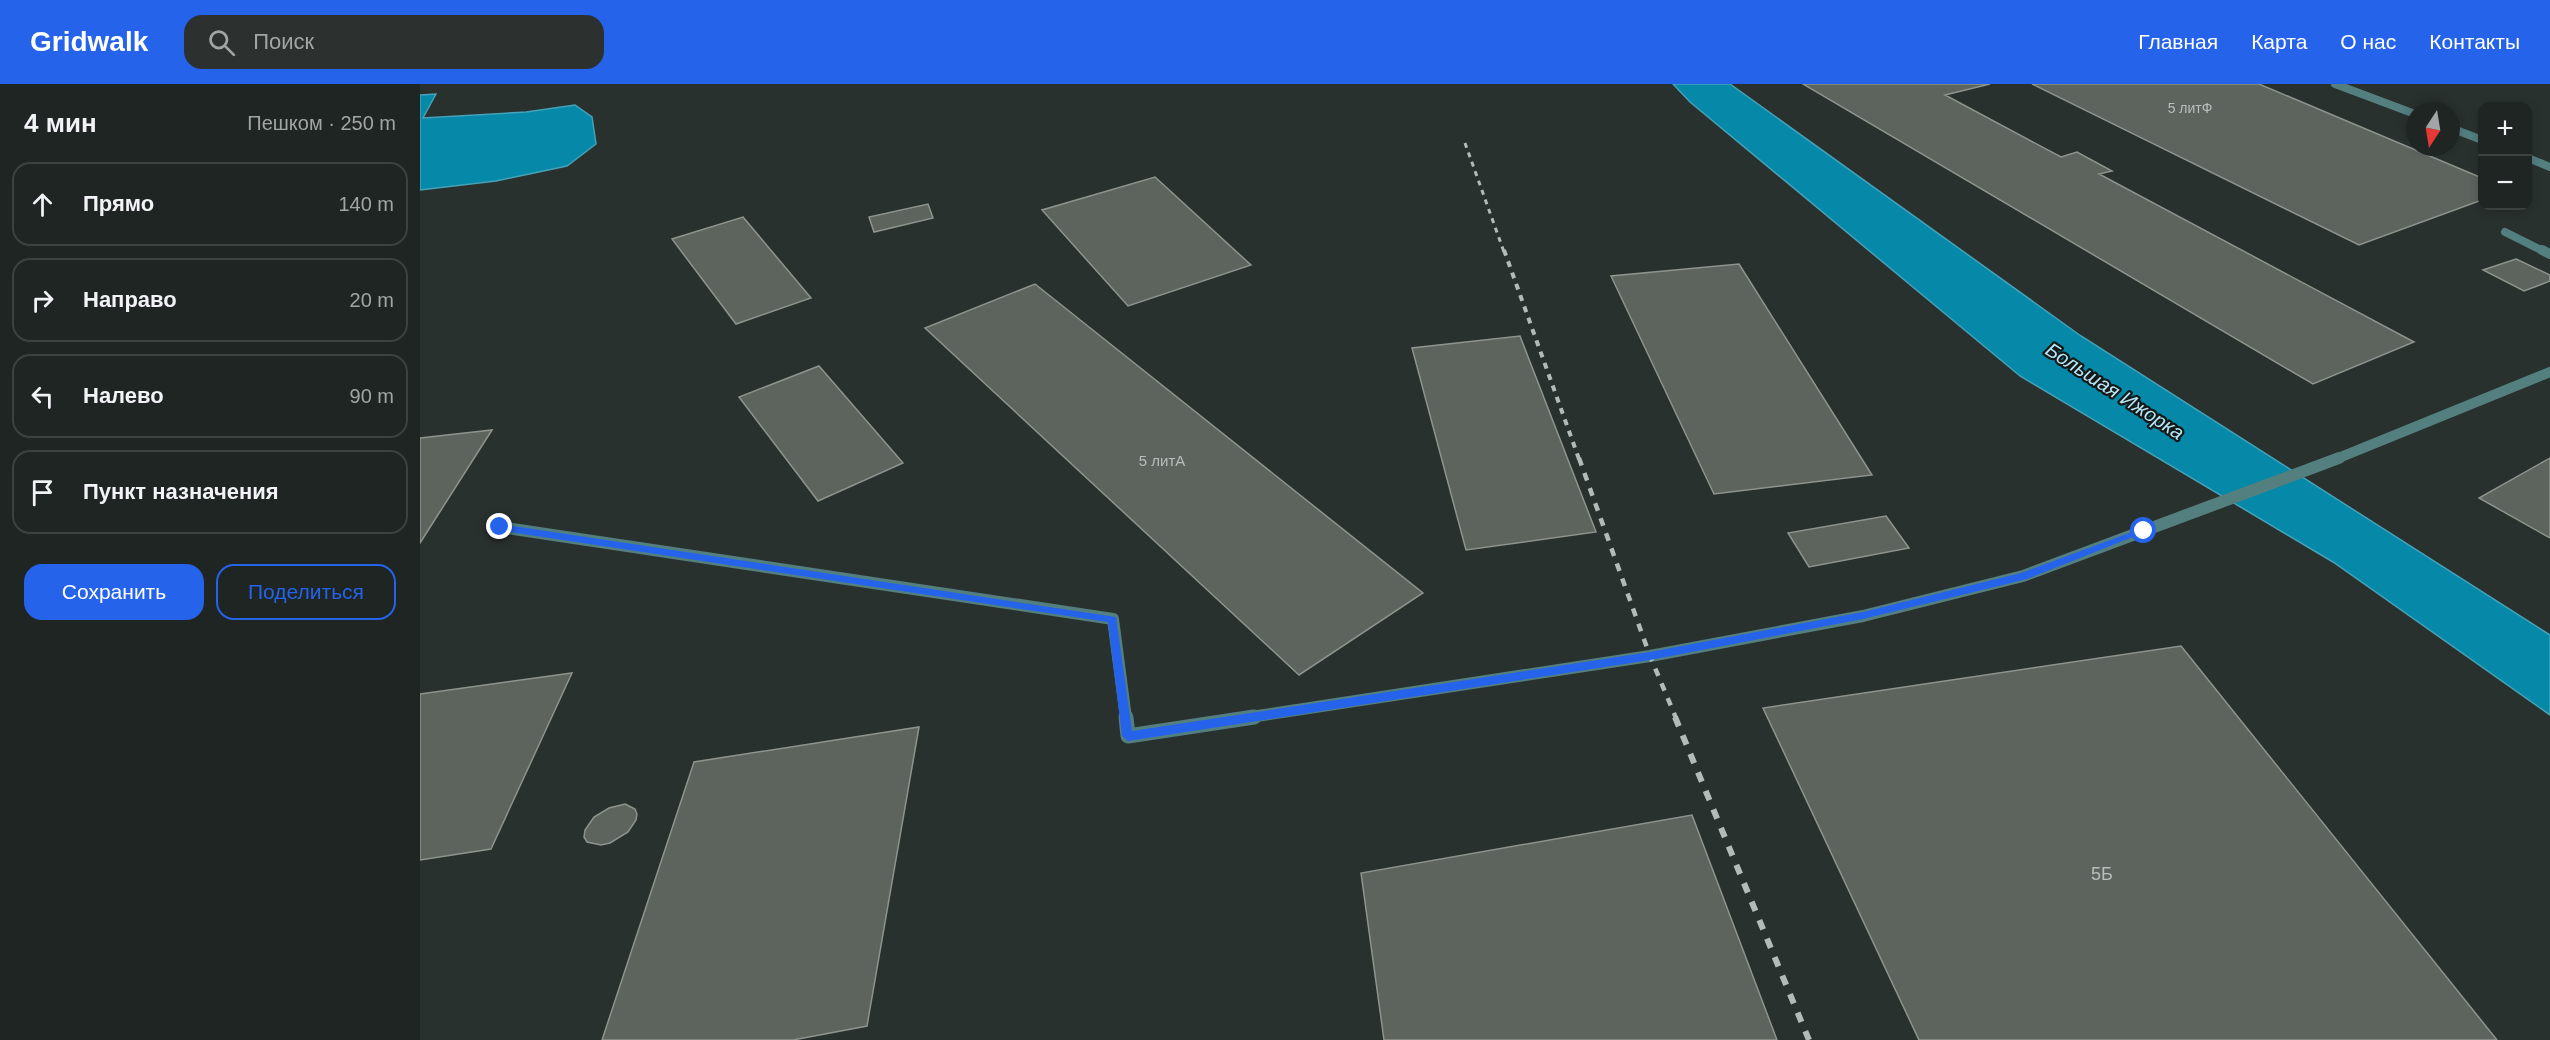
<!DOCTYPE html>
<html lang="ru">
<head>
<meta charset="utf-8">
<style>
  body { margin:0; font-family:Helvetica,sans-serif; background:#2c312f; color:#f1f3f6 }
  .controls { position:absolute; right:18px; top:18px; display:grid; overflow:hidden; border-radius:12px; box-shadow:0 3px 9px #0003 }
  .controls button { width:54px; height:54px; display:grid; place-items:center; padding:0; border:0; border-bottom:2px solid #3c4240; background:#1f2522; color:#f1f3f6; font:30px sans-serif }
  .compass { position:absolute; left:1986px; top:18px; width:54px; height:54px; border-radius:50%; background:#1f2522; box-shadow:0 3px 9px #0003; rotate:192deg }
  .stop { position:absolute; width:18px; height:18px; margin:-14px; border:4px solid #2563eb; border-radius:50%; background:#fff }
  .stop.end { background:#2563eb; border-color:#fff; box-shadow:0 2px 6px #0008 }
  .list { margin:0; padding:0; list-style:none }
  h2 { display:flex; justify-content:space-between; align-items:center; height:78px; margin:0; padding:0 24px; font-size:26px }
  h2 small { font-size:20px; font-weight:400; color:#a1a5a5 }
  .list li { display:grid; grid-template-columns:39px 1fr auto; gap:18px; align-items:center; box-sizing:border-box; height:84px; margin:0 12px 12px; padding:0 12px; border:2px solid #3c4240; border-radius:18px }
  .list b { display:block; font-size:22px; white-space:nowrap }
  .list em { font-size:20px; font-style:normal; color:#a1a5a5 }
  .actions { display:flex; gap:12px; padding:18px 24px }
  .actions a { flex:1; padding:14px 0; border:2px solid #2563eb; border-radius:18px; text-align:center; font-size:21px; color:#2563eb }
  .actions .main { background:#2563eb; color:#fff }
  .icon { flex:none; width:33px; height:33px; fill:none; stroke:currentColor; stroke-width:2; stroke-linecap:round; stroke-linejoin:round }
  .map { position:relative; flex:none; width:2130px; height:956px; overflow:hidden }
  header { display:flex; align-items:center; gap:36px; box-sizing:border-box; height:84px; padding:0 30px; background:#2563eb; color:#fff }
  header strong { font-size:28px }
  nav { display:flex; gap:33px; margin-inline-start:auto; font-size:21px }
  .search { width:420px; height:54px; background:#2c312f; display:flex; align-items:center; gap:15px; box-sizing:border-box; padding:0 21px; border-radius:18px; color:#a1a5a5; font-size:22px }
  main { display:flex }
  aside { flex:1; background:#1f2522 }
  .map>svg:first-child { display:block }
  .water { fill:#0689a9; stroke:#45a2b8; stroke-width:1.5 }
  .building { fill:#5d635d; stroke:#8e948d; stroke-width:1.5 }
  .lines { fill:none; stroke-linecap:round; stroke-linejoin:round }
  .lane-far3 { stroke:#537f7f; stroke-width:8 }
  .lane-far2 { stroke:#537f7f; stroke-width:10 }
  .lane-far1 { stroke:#537f7f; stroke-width:12 }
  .lane { stroke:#537f7f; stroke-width:15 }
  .rail-far3 { stroke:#b4bab8; stroke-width:3; stroke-dasharray:5 5; stroke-linecap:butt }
  .rail-far2 { stroke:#b4bab8; stroke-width:4; stroke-dasharray:6 6; stroke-linecap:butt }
  .rail-far1 { stroke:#b4bab8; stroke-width:4.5; stroke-dasharray:8 8; stroke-linecap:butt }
  .rail { stroke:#b4bab8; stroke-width:6; stroke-dasharray:10 10; stroke-linecap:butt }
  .route { fill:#2563eb }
  .labels { text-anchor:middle; stroke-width:4.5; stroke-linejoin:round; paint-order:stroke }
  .far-number-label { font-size:14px; fill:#b8bebb }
  .number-label { font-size:15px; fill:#b8bebb }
  .near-number-label { font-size:18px; fill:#b8bebb }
  .water-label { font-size:20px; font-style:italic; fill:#b6e6f7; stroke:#141816 }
</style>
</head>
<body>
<header>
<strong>Gridwalk</strong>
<div class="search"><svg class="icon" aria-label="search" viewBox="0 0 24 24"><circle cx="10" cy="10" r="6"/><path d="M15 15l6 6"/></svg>Поиск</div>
<nav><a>Главная</a><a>Карта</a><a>О нас</a><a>Контакты</a></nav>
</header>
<main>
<aside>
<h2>4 мин<small>Пешком · 250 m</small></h2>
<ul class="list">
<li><svg class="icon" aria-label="ahead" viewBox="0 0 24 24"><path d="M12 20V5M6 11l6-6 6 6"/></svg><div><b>Прямо</b></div><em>140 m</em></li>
<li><svg class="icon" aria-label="right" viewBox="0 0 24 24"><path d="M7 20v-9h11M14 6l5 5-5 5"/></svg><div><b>Направо</b></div><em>20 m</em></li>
<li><svg class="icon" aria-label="left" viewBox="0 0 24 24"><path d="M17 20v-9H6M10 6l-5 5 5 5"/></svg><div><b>Налево</b></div><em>90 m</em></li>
<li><svg class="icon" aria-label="arrive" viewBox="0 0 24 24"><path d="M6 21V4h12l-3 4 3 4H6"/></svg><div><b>Пункт назначения</b></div></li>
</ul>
<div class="actions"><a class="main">Сохранить</a><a>Поделиться</a></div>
</aside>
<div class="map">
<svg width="2130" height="956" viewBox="0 0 2130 956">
  <rect width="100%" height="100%" fill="#29312e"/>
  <path class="water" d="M1253 0H1310L1661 252 2130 551V631L1913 478 1600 292 1270 18Z
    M16 10 3 34 106 28 155 21 172 33 176 60 147 82 76 97 0 106V11Z"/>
  <path class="building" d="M1383 0H1570L1525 11 1641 73 1657 68 1692 87 1679 90 1994 258 1893 300Z
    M1612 0H1839L2062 94V116L1939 161Z
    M735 93 831 181 708 222 622 126Z
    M508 120 513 134 454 148 449 133Z
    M323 133 391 214 316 240 252 155Z
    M2096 175 2130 191V197L2104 207 2063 186Z
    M1319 180 1452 391 1294 410 1191 192Z
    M615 200 1003 509 879 591 505 244Z
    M1100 252 1176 448 1046 466 992 264Z
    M399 282 483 379 398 417 319 313Z
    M72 346 0 459V354Z
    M2130 374V454L2059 414Z
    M1466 432 1489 464 1389 483 1368 449Z
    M1761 562 2077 956H1499L1343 624Z
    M152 589 71 765 0 776V610Z
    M499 643 447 942 373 956H182L274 678Z
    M205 720 215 725 217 730 216 736 208 748 190 759 181 761 167 758 164 753 165 746 174 733 189 724Z
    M1272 731 1357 956H964L941 789Z"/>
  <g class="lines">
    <path class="lane-far3" d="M1915 0 1995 30
      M2031 44 2062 56
      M2108 74 2130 83
      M2085 148 2125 168"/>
    <path class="lane-far2" d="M2122 166 2130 170
      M1916 375 2130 288"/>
    <path class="lane-far1" d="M80 443 693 535 706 634
      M824 634 1230 572 1443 532 1603 492 1919 374"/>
    <path class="lane" d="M706 633 708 652 834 633"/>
    <path class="rail-far3" d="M1045 59 1084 168"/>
    <path class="rail-far2" d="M1084 166 1159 375"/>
    <path class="rail-far1" d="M1159 374 1230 572 1256 634"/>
    <path class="rail" d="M1255 633 1389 956"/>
  </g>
  <path class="route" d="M80 440 696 533 712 647 1230 568 1443 528 1601 489 1720 445H1727L1728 447 1607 495 1443 535 1230 576 708 657 702 652 688 538 77 446 76 443Z"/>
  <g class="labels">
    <g class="far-number-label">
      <text x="1770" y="29">5 литФ</text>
    </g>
    <g class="number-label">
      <text x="742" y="382">5 литА</text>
    </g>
    <g class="near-number-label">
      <text x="1682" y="796">5Б</text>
    </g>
    <g class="water-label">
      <text transform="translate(1695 307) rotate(33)" y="7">Большая Ижорка</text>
    </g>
  </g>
</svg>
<div class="controls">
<button>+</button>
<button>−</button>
</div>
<svg class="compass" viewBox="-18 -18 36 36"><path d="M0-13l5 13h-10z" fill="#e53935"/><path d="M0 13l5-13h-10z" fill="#a1a5a5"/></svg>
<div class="stop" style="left:1724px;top:447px"></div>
<div class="stop end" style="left:80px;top:443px"></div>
</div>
</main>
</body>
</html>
